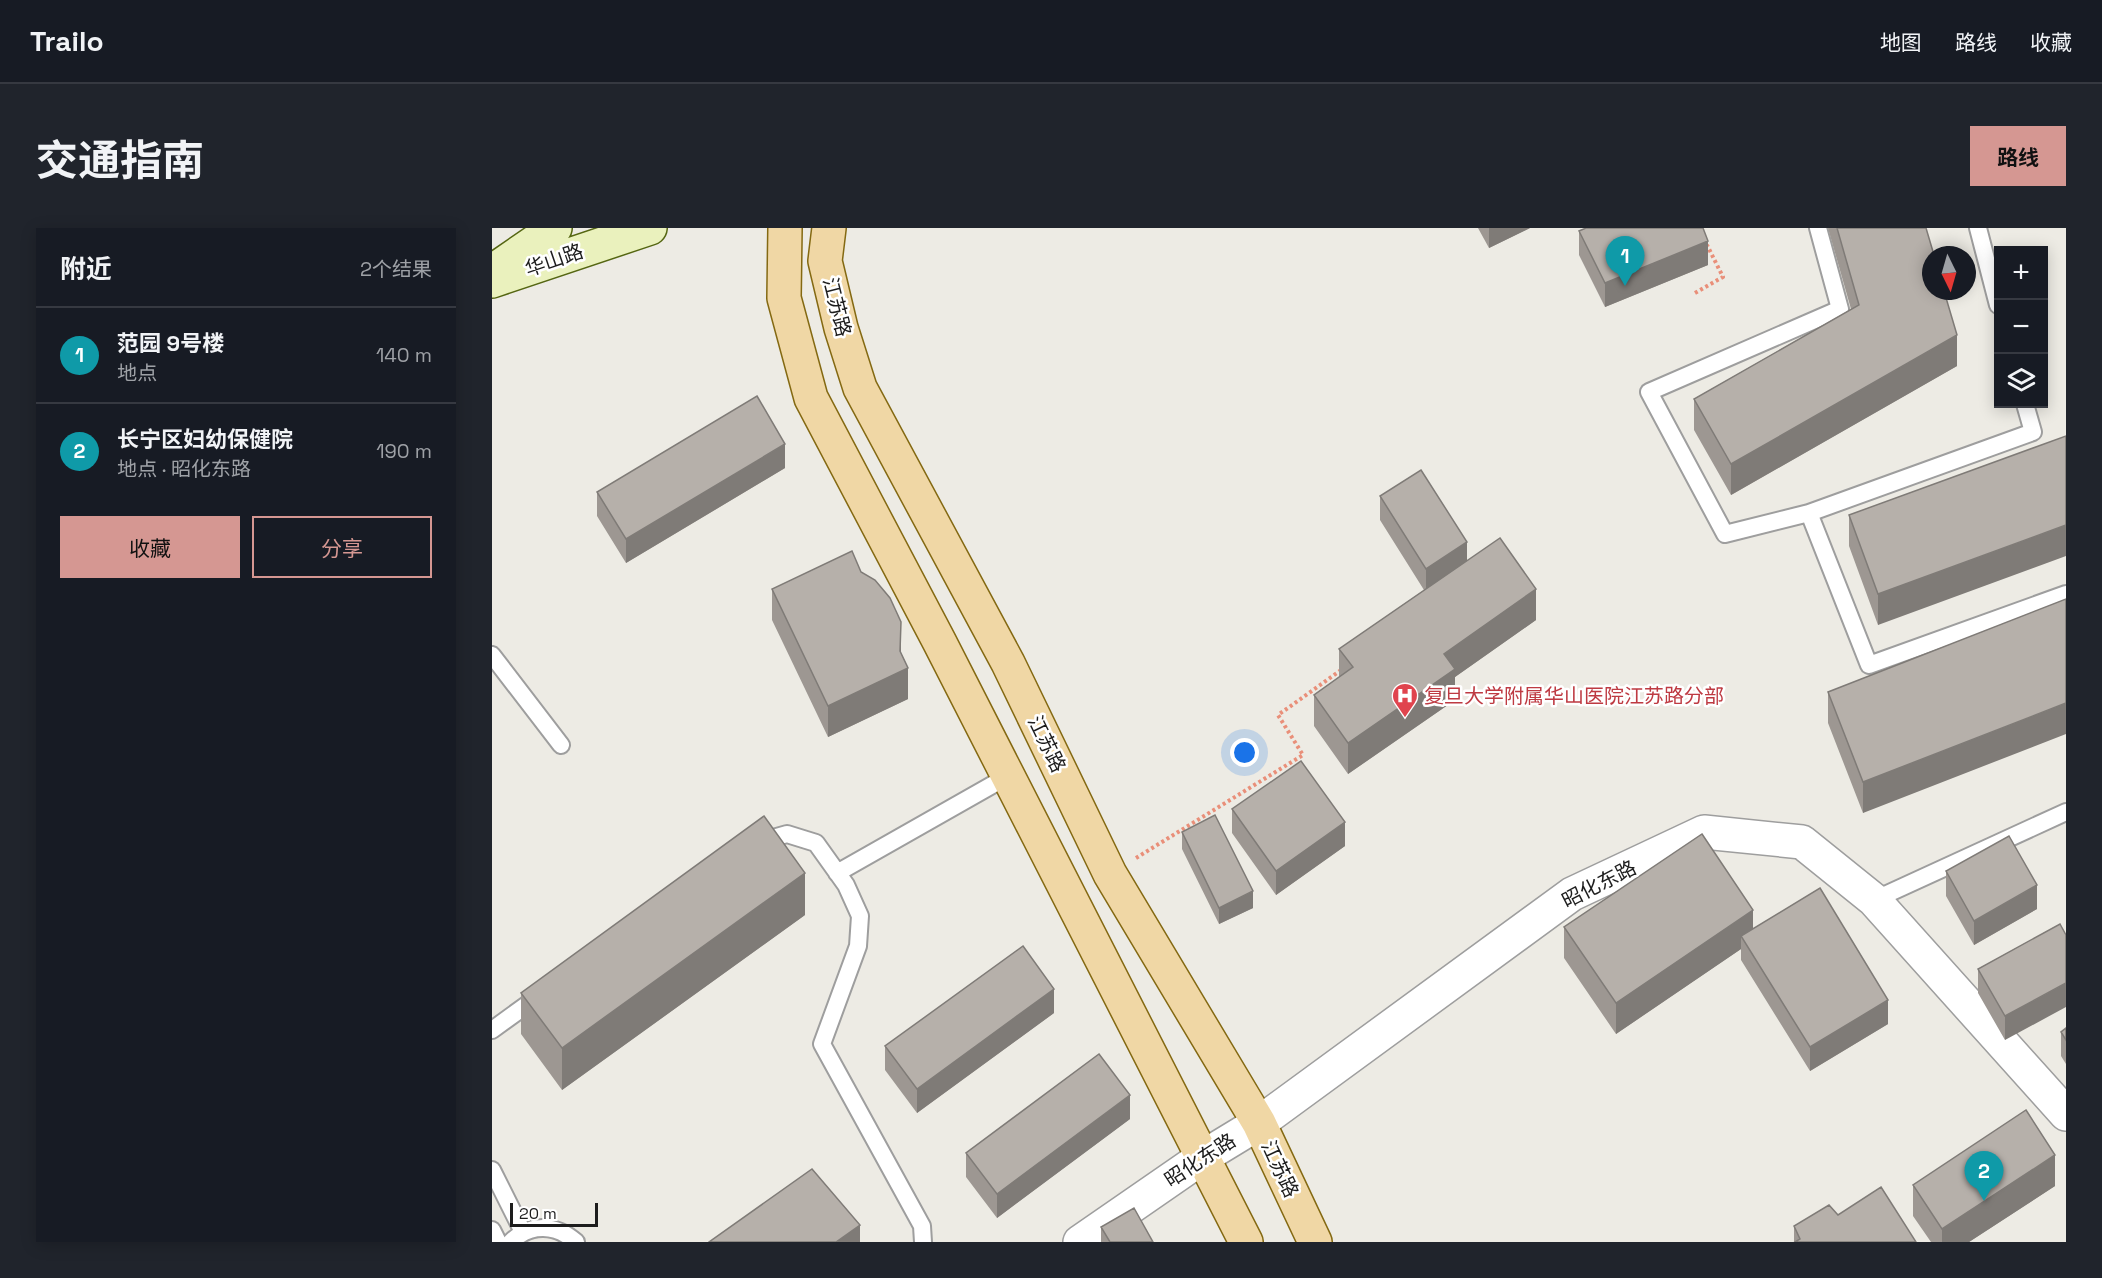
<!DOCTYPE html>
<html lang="zh">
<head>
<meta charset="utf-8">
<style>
  body { margin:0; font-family:"Space Grotesk","Noto Sans SC",sans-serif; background:#20242c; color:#f1f3f6 }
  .controls { position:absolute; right:18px; top:18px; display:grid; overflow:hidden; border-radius:0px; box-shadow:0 3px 15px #0003 }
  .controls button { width:54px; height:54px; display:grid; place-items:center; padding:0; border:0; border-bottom:2px solid #363941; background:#171b24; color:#f1f3f6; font:30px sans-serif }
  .compass { position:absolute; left:1430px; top:18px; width:54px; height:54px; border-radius:50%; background:#171b24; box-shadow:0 3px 15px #0003; rotate:175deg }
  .scale { position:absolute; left:18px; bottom:15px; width:88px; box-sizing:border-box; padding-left:6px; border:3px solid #1d1d1d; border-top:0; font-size:16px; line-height:21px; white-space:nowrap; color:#1d1d1d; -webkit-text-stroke:4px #fff; paint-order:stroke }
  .you { position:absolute; left:753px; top:525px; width:21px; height:21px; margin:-15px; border:4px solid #fff; border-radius:50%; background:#1a73e8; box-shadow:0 0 0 9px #1a73e833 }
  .badge { display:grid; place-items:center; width:39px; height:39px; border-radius:50%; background:#d59792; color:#fff; font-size:20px; font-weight:700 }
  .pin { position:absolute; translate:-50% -50px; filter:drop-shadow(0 2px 3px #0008) }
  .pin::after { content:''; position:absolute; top:32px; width:21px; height:18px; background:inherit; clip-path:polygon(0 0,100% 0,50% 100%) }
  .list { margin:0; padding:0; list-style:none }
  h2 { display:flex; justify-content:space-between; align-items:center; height:78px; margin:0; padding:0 24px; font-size:26px }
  h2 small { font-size:20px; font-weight:400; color:#9ea1a6 }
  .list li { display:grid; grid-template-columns:39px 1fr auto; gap:18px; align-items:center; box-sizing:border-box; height:96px; padding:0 24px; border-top:2px solid #363941 }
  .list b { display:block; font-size:22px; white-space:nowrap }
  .list p { margin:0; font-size:20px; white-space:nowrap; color:#9ea1a6 }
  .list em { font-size:20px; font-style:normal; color:#9ea1a6 }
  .actions { display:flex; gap:12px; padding:18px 24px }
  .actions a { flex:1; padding:14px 0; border:2px solid #d59792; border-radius:0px; text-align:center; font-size:21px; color:#d59792 }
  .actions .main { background:#d59792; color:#111 }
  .icon { flex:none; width:33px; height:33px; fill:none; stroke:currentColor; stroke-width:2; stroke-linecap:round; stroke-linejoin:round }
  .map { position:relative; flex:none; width:1574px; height:1014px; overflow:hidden; border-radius:0px }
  header { display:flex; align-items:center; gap:36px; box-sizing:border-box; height:84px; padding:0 30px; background:#171b24; border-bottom:2px solid #363941 }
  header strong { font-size:28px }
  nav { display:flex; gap:33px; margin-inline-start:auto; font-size:21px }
  .intro { display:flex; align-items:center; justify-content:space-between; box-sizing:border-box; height:144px; padding:0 36px }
  h1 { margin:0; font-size:42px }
  .button { padding:15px 27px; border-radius:0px; background:#d59792; color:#111; font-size:21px; font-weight:700 }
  main { display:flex; gap:36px; padding:0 36px }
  aside { flex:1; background:#171b24; border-radius:0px; box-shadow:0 3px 15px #0003 }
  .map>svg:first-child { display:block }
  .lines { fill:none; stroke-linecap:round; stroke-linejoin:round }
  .lane-casing { stroke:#9e9e9e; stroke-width:20 }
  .street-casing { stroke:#9e9e9e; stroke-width:36 }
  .secondary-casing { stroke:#556612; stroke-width:36 }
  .primary-casing { stroke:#846912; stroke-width:36 }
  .path { stroke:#e98f79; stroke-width:4; stroke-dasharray:3 3; stroke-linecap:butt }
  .lane { stroke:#fff; stroke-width:16 }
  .street { stroke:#fff; stroke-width:33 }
  .secondary { stroke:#eaf1bd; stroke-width:33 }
  .primary { stroke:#f0d7a5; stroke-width:33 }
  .wall { fill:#9d9792 }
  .shaded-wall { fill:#7f7b77 }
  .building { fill:#b6b0aa; stroke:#7f7b77; stroke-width:1.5 }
  .labels { text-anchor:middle; stroke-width:5; stroke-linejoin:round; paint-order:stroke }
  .street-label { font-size:20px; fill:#1d1d1d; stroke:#fff }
  .health-label { font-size:20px; fill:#be3a42; stroke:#fff; text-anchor:start }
</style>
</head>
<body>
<header>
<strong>Trailo</strong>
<nav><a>地图</a><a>路线</a><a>收藏</a></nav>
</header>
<div class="intro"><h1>交通指南</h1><a class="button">路线</a></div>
<main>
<aside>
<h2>附近<small>2个结果</small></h2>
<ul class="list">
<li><span class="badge" style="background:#0f9aa8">1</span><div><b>范园 9号楼</b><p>地点</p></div><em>140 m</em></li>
<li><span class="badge" style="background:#0f9aa8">2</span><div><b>长宁区妇幼保健院</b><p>地点 · 昭化东路</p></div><em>190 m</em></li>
</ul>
<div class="actions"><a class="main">收藏</a><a>分享</a></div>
</aside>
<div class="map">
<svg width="1574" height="1014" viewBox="0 0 1574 1014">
  <rect width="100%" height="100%" fill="#edebe4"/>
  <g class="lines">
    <defs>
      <path id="lane" d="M1326 0 1348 81 1157 164 1233 306 1317 285 1541 204 1533 176
        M1486 0 1506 77
        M1317 285 1377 437 1574 366
        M0 427 69 517
        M267 614 295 606 324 615 354 657 368 688 366 718 330 816 430 998 431 1014
        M345 645 516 548
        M1382 672 1574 584
        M0 802 47 768
        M0 942 31 1004
        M0 1002 6 1014
        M19 1014C38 995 64 996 84 1014"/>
      <path id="street" d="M588 1014 711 929 767 895 1080 666 1212 604 1310 614 1382 672 1574 886"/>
      <path id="secondary" d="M5 40 63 0
        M0 53 158 0"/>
      <path id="primary" d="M293 0 292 70 319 170 447 413 754 1014
        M337 0 333 33 349 100 368 160 516 435 618 646 767 895 823 1014"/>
    </defs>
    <use href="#lane" class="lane-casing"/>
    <use href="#street" class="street-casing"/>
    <use href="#secondary" class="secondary-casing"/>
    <use href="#primary" class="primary-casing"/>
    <path class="path" d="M1203 65 1231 49 1215 17
      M644 630 811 527 786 487 852 440"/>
    <use href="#lane" class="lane"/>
    <use href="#street" class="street"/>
    <use href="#secondary" class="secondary"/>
    <use href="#primary" class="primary"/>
  </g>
  <path class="wall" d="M986 0H1038L997 20Z
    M1336 0H1434L1465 138 1239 267 1202 202V171L1359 81Z
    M1087 3 1216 37 1113 79 1087 27Z
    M1574 208 1386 397 1357 318V287Z
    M293 240 134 335 105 288V264Z
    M888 268 975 332 1044 392 963 449V472L856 546 822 498V467L847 449V421L932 362 888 292Z
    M369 344 409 426 416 471 336 509 280 392V361Z
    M1574 371 1371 585 1336 495V464Z
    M740 581 853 618 784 667 740 605Z
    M690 604 761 680 727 696 690 621Z
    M1454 643 1545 681 1482 717 1454 668Z
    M313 687 70 862 29 806V765Z
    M1568 696 1513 812 1486 765V741Z
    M1072 699 1261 701 1396 796 1318 843 1249 732V721L1124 806 1072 730Z
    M562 785 425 885 393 842V818Z
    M1574 800V836L1569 828V804Z
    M638 891 505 990 474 949V925Z
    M1421 957 1563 958 1477 1014H1439L1421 988Z
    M1346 987 1424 1014H1302V998Z
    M609 999 661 1014H609Z"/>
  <path class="shaded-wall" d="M997 0H1038L997 20Z
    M1216 13V37L1113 79V55Z
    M1465 107V138L1239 267V236Z
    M293 216V240L134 335V311Z
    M1574 297V328L1386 397V366Z
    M975 314V338L934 365V341Z
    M1044 361V392L963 449V472L856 546V515L952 426Z
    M409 394V425L416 440V471L336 509V478L408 423Z
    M1574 475V506L1371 585V554Z
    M853 594V618L784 667V643Z
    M313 645V687L70 862V820Z
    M1545 657V681L1482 717V693Z
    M761 663V680L727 696V680Z
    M1261 682V713L1249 708V721L1124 806V775Z
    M1574 755V779L1513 812V788Z
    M562 761V785L425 885V861Z
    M1396 772V796L1318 843V819Z
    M638 867V891L505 990V966Z
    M1563 927V958L1477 1014H1450V1001Z
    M368 997V1014H344Z"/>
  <path class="building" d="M1094 0H1211L1216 13 1113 55 1087 3Z
    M1345 0H1434L1442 27H1439V63H1452L1465 107 1239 236 1202 171 1367 77Z
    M265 168 293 216 134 311 105 264Z
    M1574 208V297L1386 366 1357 287Z
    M929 242 975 314 934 341 888 268Z
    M1008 310 1044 361 952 426 963 441 856 515 822 467 861 439 847 421Z
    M360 323 369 344 383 352 398 370 404 383 409 394 408 423 416 440 336 478 280 361Z
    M1574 371V475L1371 554 1336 464Z
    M809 533 853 594 784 643 740 581Z
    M723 587 761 663 727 680 690 604Z
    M272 588 313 645 70 820 29 765Z
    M1210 606 1261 682 1124 775 1072 699Z
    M1517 608 1545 657 1482 693 1454 643Z
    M1328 660 1396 772 1318 819 1249 708Z
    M1568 696 1574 707V755L1513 788 1486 741Z
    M531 718 562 761 425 861 393 818Z
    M1574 800V812L1569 804Z
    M607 826 638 867 505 966 474 925Z
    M1534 882 1563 927 1450 1001 1421 957Z
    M320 941 368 997 344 1014H217Z
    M1389 959 1424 1014H1303L1308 1011 1302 998 1337 977 1346 987Z
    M642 980 661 1014H618L609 999Z"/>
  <defs>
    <symbol id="hospital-pin" viewBox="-11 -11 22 30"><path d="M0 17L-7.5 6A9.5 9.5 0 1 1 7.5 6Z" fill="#e0444e" stroke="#fff"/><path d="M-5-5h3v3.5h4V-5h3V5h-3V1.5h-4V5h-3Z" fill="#fff"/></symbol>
  </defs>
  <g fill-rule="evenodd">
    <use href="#hospital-pin" x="898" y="453" width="30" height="40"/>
  </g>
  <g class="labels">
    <g class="street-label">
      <text transform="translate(62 32) rotate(-19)" y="7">华山路</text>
      <text transform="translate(345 79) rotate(76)" y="7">江苏路</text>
      <text transform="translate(555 516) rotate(64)" y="7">江苏路</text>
      <text transform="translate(1107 656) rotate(-27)" y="7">昭化东路</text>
      <text transform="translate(708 932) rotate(-33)" y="7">昭化东路</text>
      <text transform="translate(788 941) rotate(65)" y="7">江苏路</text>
    </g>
    <g class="health-label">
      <text x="932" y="475">复旦大学附属华山医院江苏路分部</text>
    </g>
  </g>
</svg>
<div class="controls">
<button>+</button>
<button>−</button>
<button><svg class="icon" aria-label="layers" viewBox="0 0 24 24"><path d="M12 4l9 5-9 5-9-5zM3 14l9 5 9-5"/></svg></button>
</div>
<svg class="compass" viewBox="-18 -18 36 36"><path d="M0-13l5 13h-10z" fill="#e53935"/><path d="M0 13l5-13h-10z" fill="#9ea1a6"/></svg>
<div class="scale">20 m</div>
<div class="you"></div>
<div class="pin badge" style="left:1133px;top:58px;background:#0f9aa8">1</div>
<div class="pin badge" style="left:1492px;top:973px;background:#0f9aa8">2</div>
</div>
</main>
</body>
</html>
